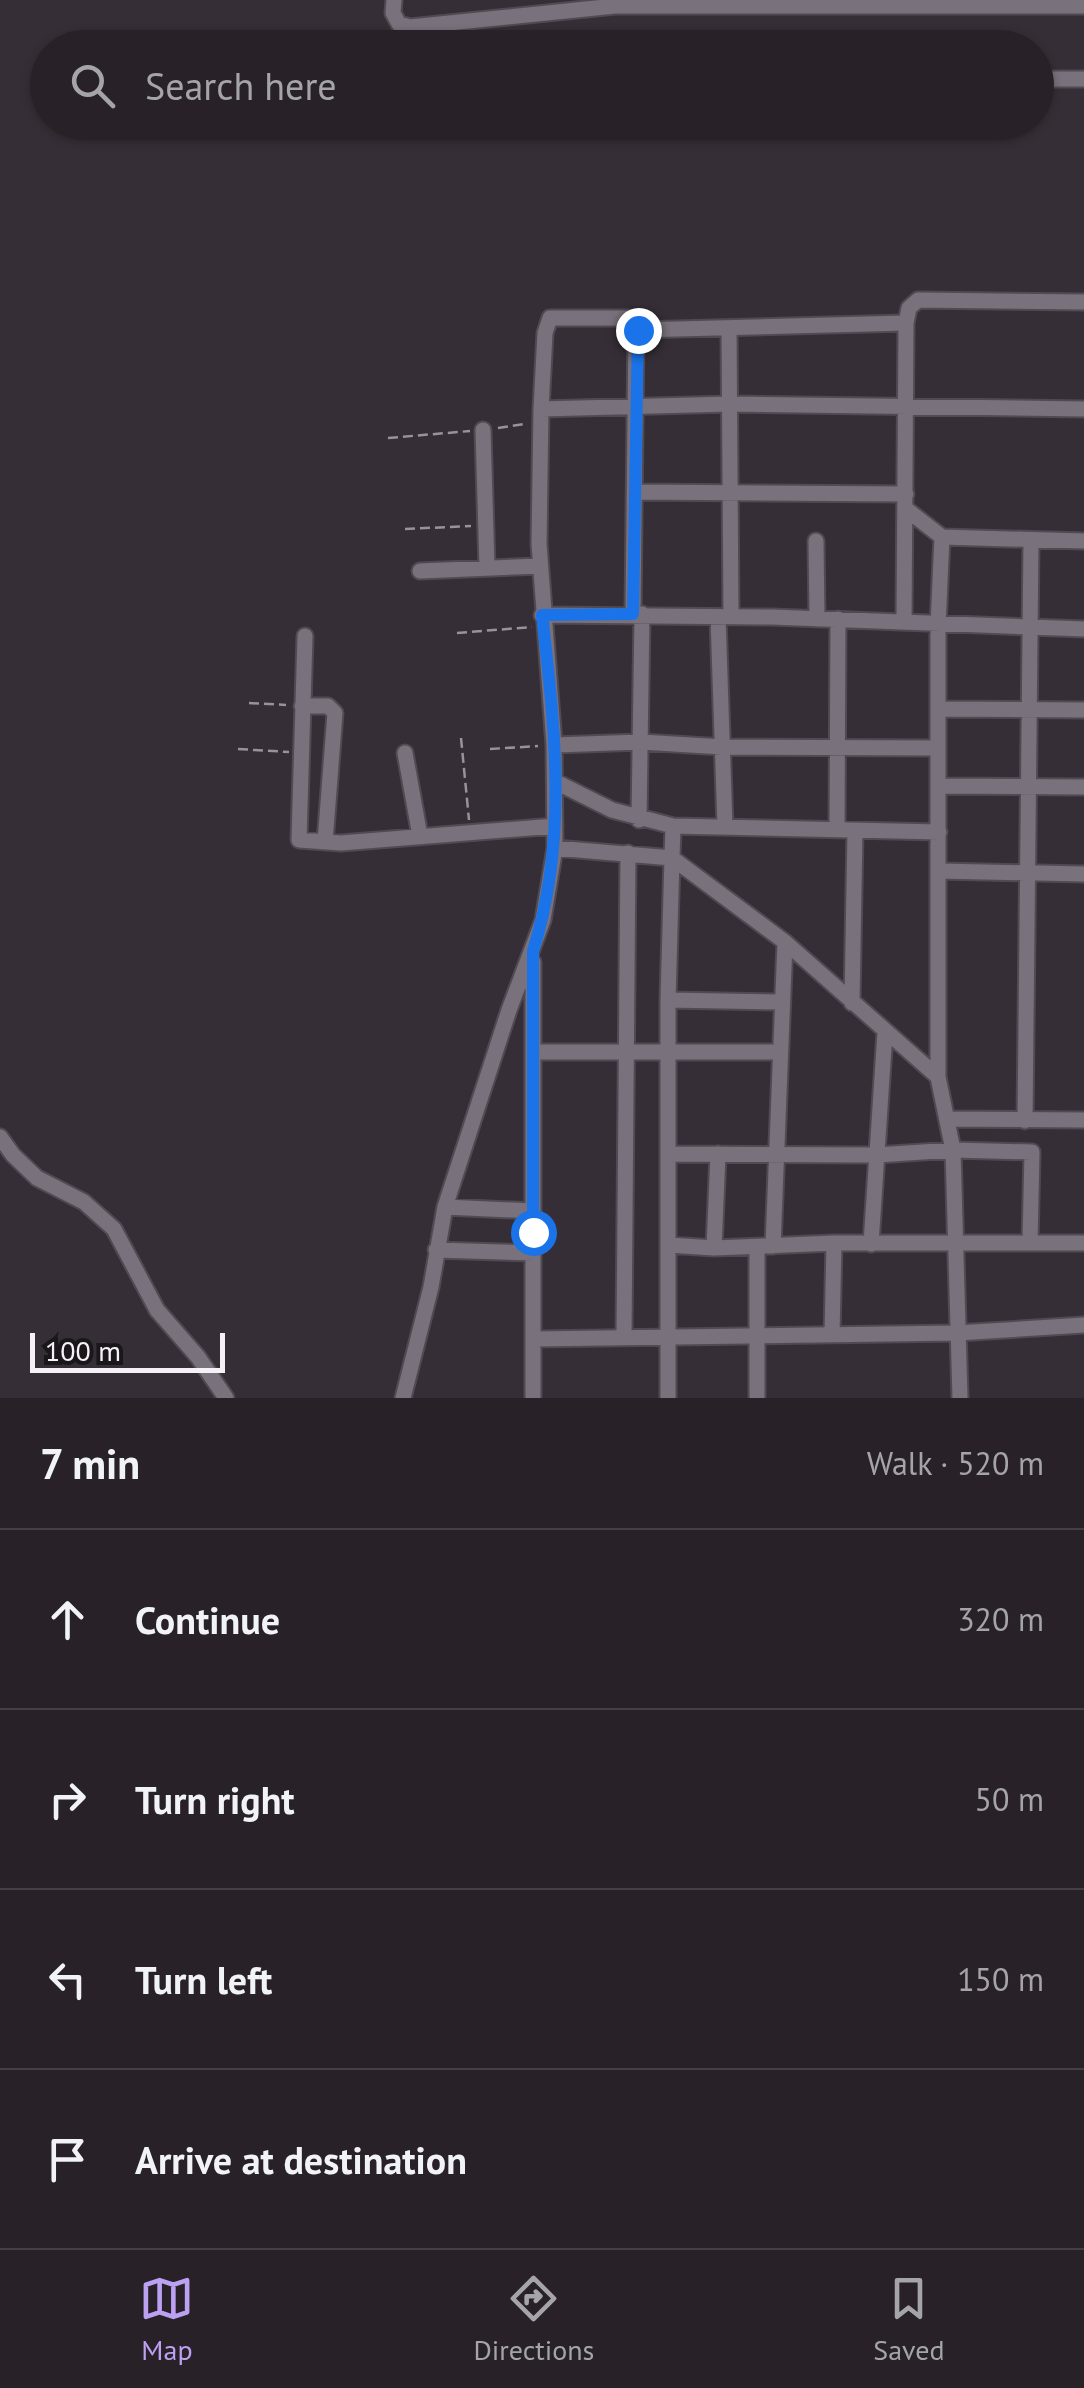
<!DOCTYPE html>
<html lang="en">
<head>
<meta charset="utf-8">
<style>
  body { margin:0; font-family:"PT Sans",sans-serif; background:#342f34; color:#f1f3f6 }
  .scale { position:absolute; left:30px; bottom:25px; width:195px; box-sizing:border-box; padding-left:10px; border:5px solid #f6f1f7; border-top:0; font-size:28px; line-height:35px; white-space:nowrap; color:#f6f1f7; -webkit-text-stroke:8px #1a171b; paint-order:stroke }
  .stop { position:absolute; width:30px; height:30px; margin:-22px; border:8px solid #1a73e8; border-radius:50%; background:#fff }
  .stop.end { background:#1a73e8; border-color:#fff; box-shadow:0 2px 10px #0008 }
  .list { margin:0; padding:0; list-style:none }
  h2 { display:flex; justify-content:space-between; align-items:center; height:130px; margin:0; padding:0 40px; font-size:42px }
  h2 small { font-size:32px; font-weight:400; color:#a5a4a8 }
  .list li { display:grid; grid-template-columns:65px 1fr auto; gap:30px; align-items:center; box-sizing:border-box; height:180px; padding:0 40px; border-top:2px solid #443f45 }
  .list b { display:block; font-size:38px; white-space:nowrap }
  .list em { font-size:32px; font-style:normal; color:#a5a4a8 }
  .icon { flex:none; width:55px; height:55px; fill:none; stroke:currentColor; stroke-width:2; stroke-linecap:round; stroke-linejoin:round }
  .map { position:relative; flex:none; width:1084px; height:1398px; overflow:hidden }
  .search { position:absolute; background:#282228; box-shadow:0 2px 8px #0004; left:30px; right:30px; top:30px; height:110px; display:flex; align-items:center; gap:25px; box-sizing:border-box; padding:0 35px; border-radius:55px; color:#a5a4a8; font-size:38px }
  .sheet { height:850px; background:#282228 }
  nav { display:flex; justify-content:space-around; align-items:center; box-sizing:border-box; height:140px; border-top:2px solid #443f45; background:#282228; font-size:28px; color:#a5a4a8 }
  nav a { display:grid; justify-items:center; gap:5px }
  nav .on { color:#bca0f2 }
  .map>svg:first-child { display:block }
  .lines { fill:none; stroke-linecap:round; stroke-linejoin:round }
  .minor-casing { stroke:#504b52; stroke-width:19 }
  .path { stroke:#989299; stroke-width:2.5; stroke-dasharray:10 5; stroke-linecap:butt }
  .minor { stroke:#79717b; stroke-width:15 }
  .route { stroke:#1a73e8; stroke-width:12 }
</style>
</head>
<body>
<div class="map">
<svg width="1084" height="1398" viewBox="0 0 1084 1398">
  <rect width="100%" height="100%" fill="#352e36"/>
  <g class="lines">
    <defs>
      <path id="minor" d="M394 0 393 13 399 24 410 27 615 6H1084
        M1036 79H1084
        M638 330 906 323
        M729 330 731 617
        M541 409 730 404 1084 409
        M483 430 487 568
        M636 492 906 494
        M906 509 942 537 1084 541
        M942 537 938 626V1077L953 1150 960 1398
        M816 541 817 619
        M420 571 540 566
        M542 615 772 617 1084 629
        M718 617 725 826
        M904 622 906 323 909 308 918 300 1084 302
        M305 636 299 840 341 843 555 826
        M302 706H328L335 713 325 842
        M938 709 1084 710
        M554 745 641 742 723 747 938 748
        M405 753 420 836
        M556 782 612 810 673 826 939 832
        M939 786 1084 787
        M639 820 642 614
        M673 826 672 858 785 942 938 1077
        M837 830 838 619
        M555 848 554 745 539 544 541 409 545 333 550 318H628L636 322 633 614
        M939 871 1084 874
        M533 962V1398
        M668 1000 782 1002
        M852 1003 855 831
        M533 1052H780
        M947 1119 1084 1120
        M1025 1121 1031 541
        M0 1137 13 1155 37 1178 84 1202 114 1229 157 1310 198 1357 226 1398
        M668 1154 877 1155 953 1150 1032 1152 1030 1243
        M445 1207 533 1211
        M871 1244 885 1032
        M669 1245 714 1248 834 1243H1084
        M773 1246 785 942
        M714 1248 718 1154
        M436 1250 533 1253
        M832 1335 834 1243
        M624 1337 628 853
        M533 1339 957 1333 1084 1325
        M403 1398 431 1287 445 1207 509 1010 543 920 555 848 672 858 668 1000V1398
        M757 1398V1247"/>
    </defs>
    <use href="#minor" class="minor-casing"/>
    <path class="path" d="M498 428 524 424
      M388 438 470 431
      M405 529 471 526
      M457 633 532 627
      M249 703 286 705
      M461 738 469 820
      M238 749 289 752
      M490 749 538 746"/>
    <use href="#minor" class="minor"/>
  </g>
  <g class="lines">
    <path class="route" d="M533 1232V951C568 841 555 728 542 615L633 614 638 330"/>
  </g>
</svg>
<div class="scale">100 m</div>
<div class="stop" style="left:533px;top:1232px"></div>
<div class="stop end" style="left:638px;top:330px"></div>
<div class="search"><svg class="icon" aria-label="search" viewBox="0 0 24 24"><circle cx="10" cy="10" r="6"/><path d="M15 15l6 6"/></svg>Search here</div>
</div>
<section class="sheet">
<h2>7 min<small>Walk · 520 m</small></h2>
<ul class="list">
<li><svg class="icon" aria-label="ahead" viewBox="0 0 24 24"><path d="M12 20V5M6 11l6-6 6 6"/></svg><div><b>Continue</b></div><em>320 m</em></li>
<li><svg class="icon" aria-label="right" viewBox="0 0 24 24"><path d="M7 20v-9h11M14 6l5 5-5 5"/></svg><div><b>Turn right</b></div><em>50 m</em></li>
<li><svg class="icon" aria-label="left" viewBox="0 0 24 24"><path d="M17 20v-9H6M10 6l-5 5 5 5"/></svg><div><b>Turn left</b></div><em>150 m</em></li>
<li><svg class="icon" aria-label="arrive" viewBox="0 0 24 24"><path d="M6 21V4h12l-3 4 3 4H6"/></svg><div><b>Arrive at destination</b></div></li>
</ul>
</section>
<nav>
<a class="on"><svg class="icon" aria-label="map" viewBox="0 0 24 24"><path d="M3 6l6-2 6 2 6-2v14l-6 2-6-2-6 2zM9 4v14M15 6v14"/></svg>Map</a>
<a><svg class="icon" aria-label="directions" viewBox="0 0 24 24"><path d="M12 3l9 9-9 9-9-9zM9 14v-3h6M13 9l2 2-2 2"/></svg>Directions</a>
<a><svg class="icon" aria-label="saved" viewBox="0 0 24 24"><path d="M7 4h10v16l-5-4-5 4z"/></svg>Saved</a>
</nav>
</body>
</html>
